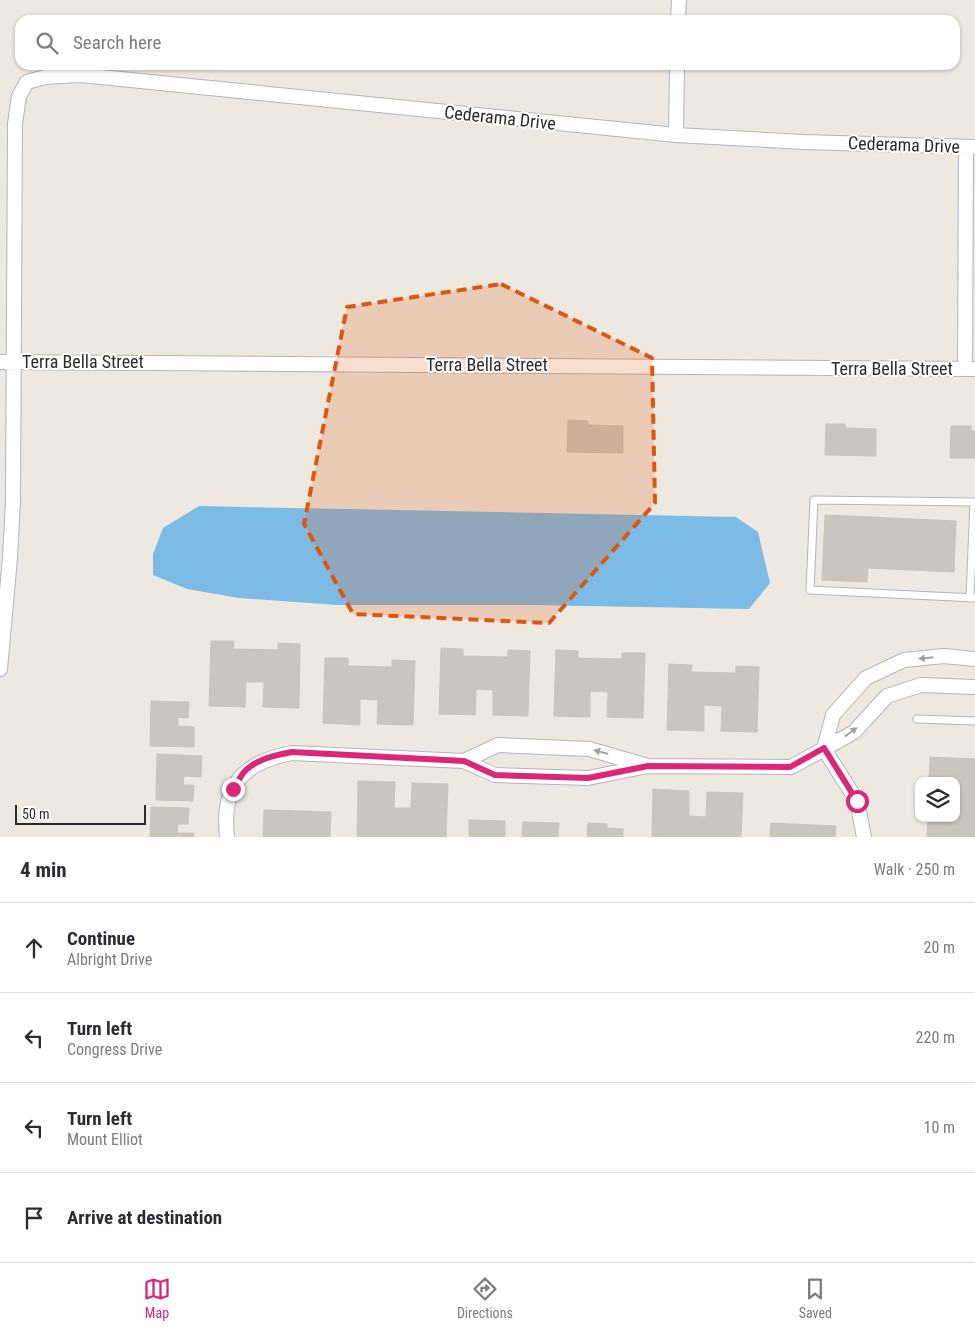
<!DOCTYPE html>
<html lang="en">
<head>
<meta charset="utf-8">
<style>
  body { margin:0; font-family:"Roboto Condensed",sans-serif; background:#f2f2f3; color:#2b2b33 }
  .controls { position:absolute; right:15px; bottom:15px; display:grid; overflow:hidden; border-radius:10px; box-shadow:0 1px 4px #0004 }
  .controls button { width:45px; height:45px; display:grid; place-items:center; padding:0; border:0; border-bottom:1px solid #e1e1e2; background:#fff; color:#2b2b33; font:25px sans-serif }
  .scale { position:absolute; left:15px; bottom:12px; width:131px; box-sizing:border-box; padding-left:5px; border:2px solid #2c2c2c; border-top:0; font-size:14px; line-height:18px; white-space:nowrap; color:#2c2c2c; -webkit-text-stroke:4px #fff; paint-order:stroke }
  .stop { position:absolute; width:15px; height:15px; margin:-11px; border:4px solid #db2777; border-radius:50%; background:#fff }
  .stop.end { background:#db2777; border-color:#fff; box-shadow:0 1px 5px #0008 }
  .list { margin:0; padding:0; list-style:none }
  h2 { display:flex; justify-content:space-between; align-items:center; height:65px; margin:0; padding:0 20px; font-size:21px }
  h2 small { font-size:16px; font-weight:400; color:#7c7c81 }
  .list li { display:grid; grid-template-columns:32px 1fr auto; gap:15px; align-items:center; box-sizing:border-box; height:90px; padding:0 20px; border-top:1px solid #e1e1e2 }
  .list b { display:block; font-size:19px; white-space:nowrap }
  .list p { margin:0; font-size:16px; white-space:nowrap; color:#7c7c81 }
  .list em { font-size:16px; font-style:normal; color:#7c7c81 }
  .icon { flex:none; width:28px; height:28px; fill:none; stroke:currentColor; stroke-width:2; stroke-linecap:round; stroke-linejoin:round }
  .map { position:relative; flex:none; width:975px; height:837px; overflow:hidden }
  .search { position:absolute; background:#fff; box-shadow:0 1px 4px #0004; left:15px; right:15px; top:15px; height:55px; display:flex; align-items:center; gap:12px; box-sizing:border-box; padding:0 18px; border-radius:15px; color:#7c7c81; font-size:19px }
  .sheet { height:425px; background:#fff }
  nav { display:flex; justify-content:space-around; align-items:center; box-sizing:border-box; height:70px; border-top:1px solid #e1e1e2; background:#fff; font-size:14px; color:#7c7c81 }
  nav a { display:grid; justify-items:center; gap:2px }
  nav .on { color:#db2777 }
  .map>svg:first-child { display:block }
  .water { fill:#7bbbe6 }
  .building { fill:#c8c6bf; stroke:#c8c5b9 }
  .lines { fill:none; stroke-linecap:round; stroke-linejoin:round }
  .lane-casing { stroke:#b3b4be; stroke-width:9 }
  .street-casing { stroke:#b3b4be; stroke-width:16 }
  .lane { stroke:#fff; stroke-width:7 }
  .street { stroke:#fff; stroke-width:14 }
  .oneway { fill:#a0a0a0 }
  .route { stroke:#db2777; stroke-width:6 }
  .marked { fill:#df570e; fill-opacity:0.2; stroke:#df570e; stroke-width:4; stroke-dasharray:10 6; stroke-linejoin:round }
  .labels { text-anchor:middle; stroke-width:4; stroke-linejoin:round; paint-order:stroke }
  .street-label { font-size:18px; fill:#2c2c2c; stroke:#fff }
</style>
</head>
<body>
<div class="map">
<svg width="975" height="837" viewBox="0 0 975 837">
  <rect width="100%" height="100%" fill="#ede9e0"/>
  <path class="water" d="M199 506 736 517 758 532 770 583 749 609 533 605H337L239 598 187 589 153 575V554L163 528Z"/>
  <path class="building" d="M568 420 588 421V425L623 426V453L567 452Z
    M826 424H845L846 428 876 429V456L825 455Z
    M951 426H971V431H975V458H950Z
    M825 515 956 521 954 572 868 568 867 582 822 580Z
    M211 641H234L233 649 278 650V643L300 644 299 708 263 707 264 682H246L245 707 209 706Z
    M441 648 463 649V656L508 657V650L530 651 528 716 493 715V690L476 689 475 715 439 714Z
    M556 650 578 651V658L622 659V653H645L643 718 607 717 608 692 590 691V717L554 716Z
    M325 658H348V666L392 667V660L415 661 413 725 377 724 378 700 360 699V725L323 723Z
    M669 664 692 665 691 672 736 673V666L759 667 757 732 721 731 722 706 704 705V731L667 730Z
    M151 701 189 702 188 718 178 717V726L194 727V747L150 746Z
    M157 754 202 756 201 777 184 776 183 785H194L193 801 156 800Z
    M930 757 975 759V837H927L928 818H956V781H929Z
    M358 781 395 782 394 808H411L412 783 448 784 446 837H357Z
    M653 789 689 791V816L706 817 707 792 743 793 741 837H652Z
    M151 807 189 808 188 824H178L177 833H194V837H150Z
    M264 810 331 812 330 837H263Z
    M469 820 505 821V837H469Z
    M523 822 559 823 558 837H522Z
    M588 823 607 824V828L623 829V837H587Z
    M771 823 836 826 835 837H770Z"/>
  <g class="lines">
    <defs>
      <path id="lane" d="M975 502 814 500 810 590 975 598
        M970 598 974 502
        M917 719 975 721"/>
      <path id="street" d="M678 20 679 0
        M676 135 677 65
        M0 362 975 369
        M965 369 966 147
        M975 659 944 656 904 660 866 678 833 715 824 749 854 732 887 696 921 685 975 687
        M0 669 10 558 13 501 15 124 19 96 27 82 45 77 81 75 676 135 804 142 975 147
        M648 766 589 749 498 745 464 761 495 775 588 778 648 766 791 767 824 749 857 801 864 837
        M227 837C221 786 243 762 292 753L464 761"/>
    </defs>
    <use href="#lane" class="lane-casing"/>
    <use href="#street" class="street-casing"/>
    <use href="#lane" class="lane"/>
    <use href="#street" class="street"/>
  </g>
  <defs><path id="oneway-solid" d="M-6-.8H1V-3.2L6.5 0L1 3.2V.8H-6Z" transform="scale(1.25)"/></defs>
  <g class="oneway">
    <use href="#oneway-solid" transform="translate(926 658) rotate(174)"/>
    <use href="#oneway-solid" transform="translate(851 732) rotate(-36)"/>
    <use href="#oneway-solid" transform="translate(601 752) rotate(-164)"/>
  </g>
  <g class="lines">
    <path class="route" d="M233 789C237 784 240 777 244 772 256 759 276 755 292 752L464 761 495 775 588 778 648 766 790 767 824 748 857 801"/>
  </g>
  <path class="marked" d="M501 284 652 358 655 503 549 623 353 614 304 524 347 307Z"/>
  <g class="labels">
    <g class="street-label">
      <text transform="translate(500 118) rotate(6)" y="6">Cederama Drive</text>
      <text transform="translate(904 145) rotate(2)" y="6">Cederama Drive</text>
      <text x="83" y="368">Terra Bella Street</text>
      <text x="487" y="371">Terra Bella Street</text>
      <text x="892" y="375">Terra Bella Street</text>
    </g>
  </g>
</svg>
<div class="controls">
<button><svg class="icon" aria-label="layers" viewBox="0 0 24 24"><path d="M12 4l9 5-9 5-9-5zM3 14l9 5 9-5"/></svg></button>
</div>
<div class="scale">50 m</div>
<div class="stop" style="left:857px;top:801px"></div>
<div class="stop end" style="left:233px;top:789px"></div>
<div class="search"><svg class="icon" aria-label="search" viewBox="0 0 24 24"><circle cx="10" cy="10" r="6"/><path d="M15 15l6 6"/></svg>Search here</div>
</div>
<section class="sheet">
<h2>4 min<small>Walk · 250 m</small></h2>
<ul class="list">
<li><svg class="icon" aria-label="ahead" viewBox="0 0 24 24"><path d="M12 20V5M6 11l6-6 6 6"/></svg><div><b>Continue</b><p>Albright Drive</p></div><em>20 m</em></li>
<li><svg class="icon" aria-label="left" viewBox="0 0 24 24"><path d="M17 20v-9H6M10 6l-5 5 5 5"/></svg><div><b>Turn left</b><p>Congress Drive</p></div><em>220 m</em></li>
<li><svg class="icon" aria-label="left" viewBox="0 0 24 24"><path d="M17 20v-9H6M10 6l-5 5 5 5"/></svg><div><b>Turn left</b><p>Mount Elliot</p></div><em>10 m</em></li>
<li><svg class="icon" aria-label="arrive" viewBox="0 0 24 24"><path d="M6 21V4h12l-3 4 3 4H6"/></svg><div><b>Arrive at destination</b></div></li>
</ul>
</section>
<nav>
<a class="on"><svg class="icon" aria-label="map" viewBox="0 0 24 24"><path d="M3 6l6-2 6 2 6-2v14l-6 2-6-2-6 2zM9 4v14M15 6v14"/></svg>Map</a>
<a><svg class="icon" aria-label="directions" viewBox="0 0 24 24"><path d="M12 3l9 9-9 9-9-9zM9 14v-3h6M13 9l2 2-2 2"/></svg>Directions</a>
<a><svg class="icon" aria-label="saved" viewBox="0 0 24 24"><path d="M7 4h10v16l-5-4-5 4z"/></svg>Saved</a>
</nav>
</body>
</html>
